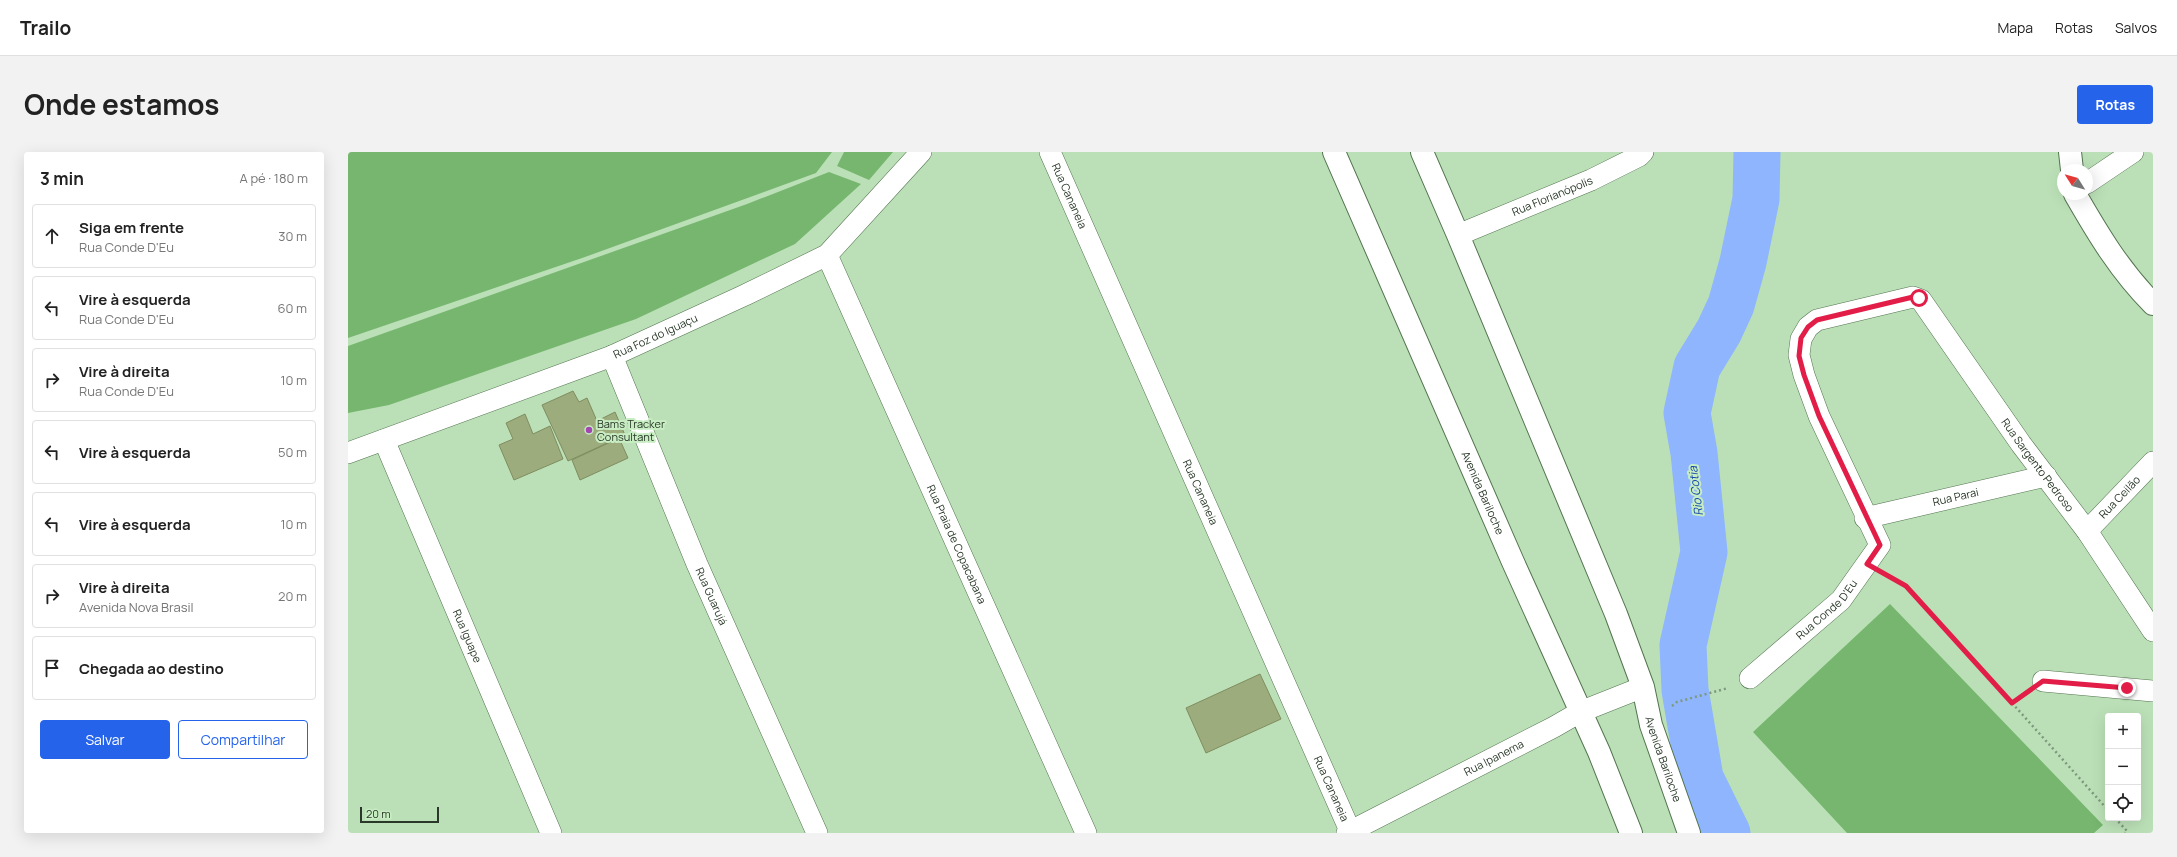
<!DOCTYPE html>
<html lang="pt">
<head>
<meta charset="utf-8">
<style>
  body { margin:0; font-family:Manrope,sans-serif; background:#f2f2f2; color:#222 }
  .controls { position:absolute; right:12px; bottom:12px; display:grid; overflow:hidden; border-radius:4px; box-shadow:0 4px 16px #0002 }
  .controls button { width:36px; height:36px; display:grid; place-items:center; padding:0; border:0; border-bottom:1px solid #e0e0e0; background:#fff; color:#222; font:20px sans-serif }
  .compass { position:absolute; left:1709px; top:12px; width:36px; height:36px; border-radius:50%; background:#fff; box-shadow:0 4px 16px #0002; rotate:307deg }
  .scale { position:absolute; left:12px; bottom:10px; width:79px; box-sizing:border-box; padding-left:4px; border:2px solid #293828; border-top:0; font-size:11px; line-height:14px; white-space:nowrap; color:#293828; -webkit-text-stroke:3px #c8edc3; paint-order:stroke }
  .stop { position:absolute; width:12px; height:12px; margin:-9px; border:3px solid #e11d48; border-radius:50%; background:#fff }
  .stop.end { background:#e11d48; border-color:#fff; box-shadow:0 1px 4px #0008 }
  .list { margin:0; padding:0; list-style:none }
  h2 { display:flex; justify-content:space-between; align-items:center; height:52px; margin:0; padding:0 16px; font-size:17px }
  h2 small { font-size:13px; font-weight:400; color:#767676 }
  .list li { display:grid; grid-template-columns:26px 1fr auto; gap:12px; align-items:center; box-sizing:border-box; height:64px; margin:0 8px 8px; padding:0 8px; border:1px solid #e0e0e0; border-radius:4px }
  .list b { display:block; font-size:15px; white-space:nowrap }
  .list p { margin:0; font-size:13px; white-space:nowrap; color:#767676 }
  .list em { font-size:13px; font-style:normal; color:#767676 }
  .actions { display:flex; gap:8px; padding:12px 16px }
  .actions a { flex:1; padding:9px 0; border:1px solid #2563eb; border-radius:4px; text-align:center; font-size:14px; color:#2563eb }
  .actions .main { background:#2563eb; color:#fff }
  .icon { flex:none; width:22px; height:22px; fill:none; stroke:currentColor; stroke-width:2; stroke-linecap:round; stroke-linejoin:round }
  .map { position:relative; flex:none; width:1805px; height:681px; overflow:hidden; border-radius:4px }
  header { display:flex; align-items:center; gap:24px; box-sizing:border-box; height:56px; padding:0 20px; background:#fff; border-bottom:1px solid #e0e0e0 }
  header strong { font-size:19px }
  nav { display:flex; gap:22px; margin-inline-start:auto; font-size:14px }
  .intro { display:flex; align-items:center; justify-content:space-between; box-sizing:border-box; height:96px; padding:0 24px }
  h1 { margin:0; font-size:28px }
  .button { padding:10px 18px; border-radius:4px; background:#2563eb; color:#fff; font-size:14px; font-weight:700 }
  main { display:flex; gap:24px; padding:0 24px }
  aside { flex:1; background:#fff; border-radius:4px; box-shadow:0 4px 16px #0002 }
  .map>svg:first-child { display:block }
  .green { fill:#76b66e }
  .lines { fill:none; stroke-linecap:round; stroke-linejoin:round }
  .river { stroke:#8eb5fd; stroke-width:47 }
  .building { fill:#9dac7c; stroke:#7f8d5f }
  .street-casing { stroke:#53744f; stroke-width:22 }
  .secondary-casing { stroke:#53744f; stroke-width:24 }
  .path { stroke:#7d997b; stroke-width:2.5; stroke-dasharray:2 3; stroke-linecap:butt }
  .street { stroke:#fff; stroke-width:21 }
  .secondary { stroke:#fff; stroke-width:22 }
  .route { stroke:#e11d48; stroke-width:5 }
  .poi-dot { fill:#a247b1; stroke:#c8edc3; stroke-width:1.5 }
  .labels { text-anchor:middle; stroke-width:4; stroke-linejoin:round; paint-order:stroke }
  .street-label { font-size:11px; fill:#293828; stroke:#c8edc3 }
  .poi-label { font-size:11px; fill:#293828; stroke:#c8edc3; text-anchor:start }
  .water-label { font-size:12px; font-style:italic; fill:#1449ad; stroke:#c8edc3 }
</style>
</head>
<body>
<header>
<strong>Trailo</strong>
<nav><a>Mapa</a><a>Rotas</a><a>Salvos</a></nav>
</header>
<div class="intro"><h1>Onde estamos</h1><a class="button">Rotas</a></div>
<main>
<aside>
<h2>3 min<small>A pé · 180 m</small></h2>
<ul class="list">
<li><svg class="icon" aria-label="ahead" viewBox="0 0 24 24"><path d="M12 20V5M6 11l6-6 6 6"/></svg><div><b>Siga em frente</b><p>Rua Conde D'Eu</p></div><em>30 m</em></li>
<li><svg class="icon" aria-label="left" viewBox="0 0 24 24"><path d="M17 20v-9H6M10 6l-5 5 5 5"/></svg><div><b>Vire à esquerda</b><p>Rua Conde D'Eu</p></div><em>60 m</em></li>
<li><svg class="icon" aria-label="right" viewBox="0 0 24 24"><path d="M7 20v-9h11M14 6l5 5-5 5"/></svg><div><b>Vire à direita</b><p>Rua Conde D'Eu</p></div><em>10 m</em></li>
<li><svg class="icon" aria-label="left" viewBox="0 0 24 24"><path d="M17 20v-9H6M10 6l-5 5 5 5"/></svg><div><b>Vire à esquerda</b></div><em>50 m</em></li>
<li><svg class="icon" aria-label="left" viewBox="0 0 24 24"><path d="M17 20v-9H6M10 6l-5 5 5 5"/></svg><div><b>Vire à esquerda</b></div><em>10 m</em></li>
<li><svg class="icon" aria-label="right" viewBox="0 0 24 24"><path d="M7 20v-9h11M14 6l5 5-5 5"/></svg><div><b>Vire à direita</b><p>Avenida Nova Brasil</p></div><em>20 m</em></li>
<li><svg class="icon" aria-label="arrive" viewBox="0 0 24 24"><path d="M6 21V4h12l-3 4 3 4H6"/></svg><div><b>Chegada ao destino</b></div></li>
</ul>
<div class="actions"><a class="main">Salvar</a><a>Compartilhar</a></div>
</aside>
<div class="map">
<svg width="1805" height="681" viewBox="0 0 1805 681">
  <rect width="100%" height="100%" fill="#bbe0b7"/>
  <path class="green" d="M0 0H484L468 21 237 105 0 186Z
    M496 0H545L521 28 489 14Z
    M481 20 513 32 447 92 288 167 41 253 0 261V194L399 52Z
    M1542 452 1755 673 1746 681H1499L1405 580Z"/>
  <g class="lines">
    <path class="river" d="M1379 681 1352 626 1337 538 1335 493 1356 400 1346 301 1339 261 1349 215 1371 179 1383 153 1395 110 1408 47 1409 0"/>
  </g>
  <path class="building" d="M225 239 231 250 239 246 249 269 267 260 277 283 220 309 194 253Z
    M177 262 185 282 202 274 215 307 166 328 151 293 165 287 158 271Z
    M271 286 280 306 232 328 224 308Z
    M912 522 933 567 858 601 838 556Z"/>
  <g class="lines">
    <defs>
      <g id="street">
        <path id="s1" d="M702 0 1003 681"/>
        <path d="M1739 31 1785 0"/>
        <path id="s2" d="M1110 83 1243 28 1291 4 1295 0"/>
        <path id="s3" d="M479 103 738 681"/>
        <path id="s4" d="M264 204 349 412 469 681"/>
        <path id="s5" d="M36 288 203 681"/>
        <path id="s6" d="M0 301 264 204 397 143 479 103 573 0"/>
        <path id="s7" d="M1517 366 1698 324"/>
        <path id="s8" d="M1739 379 1805 310"/>
        <path id="s9" d="M1402 526 1493 448 1532 393 1471 264 1456 223 1451 203 1453 187 1460 175 1469 168 1565 145 1573 148 1673 292 1739 379 1805 479"/>
        <path d="M1695 529 1805 539"/>
        <path id="s10" d="M999 681 1206 575 1232 560 1295 535"/>
      </g>
      <g id="secondary">
        <path id="s11" d="M986 0 1165 410 1251 600 1283 681"/>
        <path id="s12" d="M1074 0 1110 83 1268 462 1295 535 1303 573 1341 681"/>
        <path d="M1722 0 1724 18"/>
        <path d="M1727 42C1750 82 1772 119 1805 152"/>
      </g>
    </defs>
    <use href="#street" class="street-casing"/>
    <use href="#secondary" class="secondary-casing"/>
    <path class="path" d="M1540 424 1558 434 1664 551 1676 542
      M1664 551 1760 658
      M1324 554 1329 550 1380 536
      M1767 666 1779 679 1777 681"/>
    <use href="#street" class="street"/>
    <use href="#secondary" class="secondary"/>
  </g>
  <g class="lines">
    <path class="route" d="M1571 146 1565 145 1469 168 1460 175 1453 186 1451 204 1456 223 1471 264 1532 393 1519 412 1558 434 1664 551 1695 529 1779 536"/>
  </g>
  <circle class="poi-dot" cx="241" cy="278" r="4"/>
  <g class="labels">
    <g class="street-label">
      <text dy="4" stroke="none"><textPath href="#s1" startOffset="48">Rua Cananeia</textPath></text>
      <text dy="4" stroke="none"><textPath href="#s2" startOffset="102">Rua Florianópolis</textPath></text>
      <text dy="4" stroke="none"><textPath href="#s6" startOffset="329">Rua Foz do Iguaçu</textPath></text>
      <text dy="4" stroke="none"><textPath href="#s9" startOffset="745">Rua Sargento Pedroso</textPath></text>
      <text dy="4" stroke="none"><textPath href="#s1" startOffset="372">Rua Cananeia</textPath></text>
      <text dy="4" stroke="none"><textPath href="#s11" startOffset="372">Avenida Bariloche</textPath></text>
      <text dy="4" stroke="none"><textPath href="#s7" startOffset="93">Rua Parai</textPath></text>
      <text dy="4" stroke="none"><textPath href="#s8" startOffset="47">Rua Ceilão</textPath></text>
      <text dy="4" stroke="none"><textPath href="#s3" startOffset="317">Rua Praia de Copacabana</textPath></text>
      <text dy="4" stroke="none"><textPath href="#s4" startOffset="260">Rua Guarujá</textPath></text>
      <text dy="4" stroke="none"><textPath href="#s9" startOffset="103">Rua Conde D'Eu</textPath></text>
      <text dy="4" stroke="none"><textPath href="#s5" startOffset="213">Rua Iguape</textPath></text>
      <text dy="4" stroke="none"><textPath href="#s10" startOffset="165">Rua Ipanema</textPath></text>
      <text dy="4" stroke="none"><textPath href="#s12" startOffset="654">Avenida Bariloche</textPath></text>
      <text dy="4" stroke="none"><textPath href="#s1" startOffset="696">Rua Cananeia</textPath></text>
    </g>
    <g class="poi-label">
      <text x="249" y="276">Bams Tracker<tspan x="249" dy="13">Consultant</tspan></text>
    </g>
    <g class="water-label">
      <text transform="translate(1348 339) rotate(-97)" y="4">Rio Cotia</text>
    </g>
  </g>
</svg>
<div class="controls">
<button>+</button>
<button>−</button>
<button><svg class="icon" aria-label="locate" viewBox="0 0 24 24"><circle cx="12" cy="12" r="6"/><path d="M12 2v4M12 18v4M2 12h4M18 12h4"/></svg></button>
</div>
<svg class="compass" viewBox="-18 -18 36 36"><path d="M0-13l5 13h-10z" fill="#e53935"/><path d="M0 13l5-13h-10z" fill="#767676"/></svg>
<div class="scale">20 m</div>
<div class="stop" style="left:1571px;top:146px"></div>
<div class="stop end" style="left:1779px;top:536px"></div>
</div>
</main>
</body>
</html>
